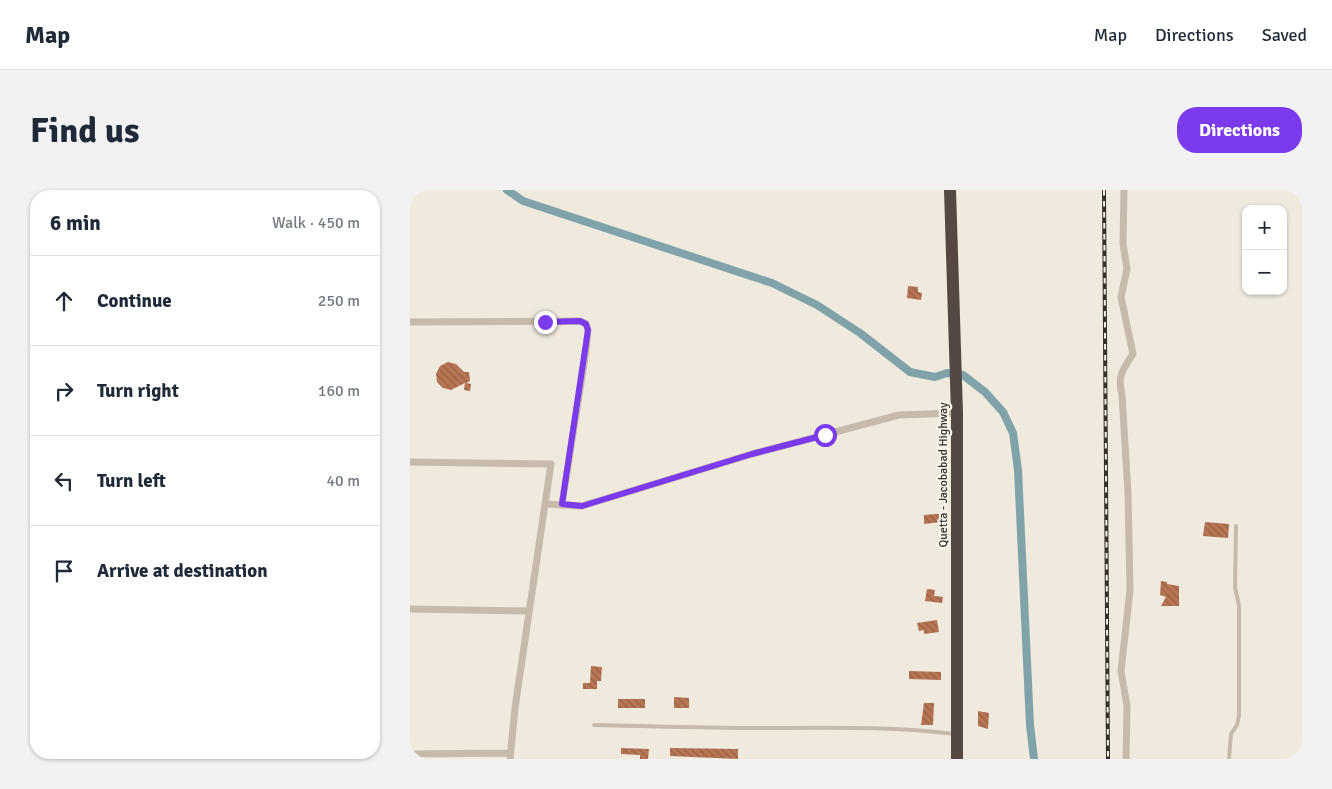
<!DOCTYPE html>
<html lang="en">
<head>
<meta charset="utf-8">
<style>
  body { margin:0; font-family:Signika,sans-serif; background:#f2f2f3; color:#1f2937 }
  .controls { position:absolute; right:15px; top:15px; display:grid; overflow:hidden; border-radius:10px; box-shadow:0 1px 4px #0004 }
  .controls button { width:45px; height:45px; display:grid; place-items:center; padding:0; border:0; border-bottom:1px solid #e0e1e3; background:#fff; color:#1f2937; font:25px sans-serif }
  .stop { position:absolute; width:15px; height:15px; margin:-11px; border:4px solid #7c3aed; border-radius:50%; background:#fff }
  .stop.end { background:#7c3aed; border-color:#fff; box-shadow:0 1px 5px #0008 }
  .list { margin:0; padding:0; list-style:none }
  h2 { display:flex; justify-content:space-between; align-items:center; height:65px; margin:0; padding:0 20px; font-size:21px }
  h2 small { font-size:16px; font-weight:400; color:#747a83 }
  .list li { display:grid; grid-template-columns:32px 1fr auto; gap:15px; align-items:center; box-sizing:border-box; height:90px; padding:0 20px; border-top:1px solid #e0e1e3 }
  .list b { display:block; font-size:19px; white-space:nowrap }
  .list em { font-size:16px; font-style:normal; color:#747a83 }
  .icon { flex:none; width:28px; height:28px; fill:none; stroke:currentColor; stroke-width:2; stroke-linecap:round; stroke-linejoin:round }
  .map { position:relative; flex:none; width:892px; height:569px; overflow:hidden; border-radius:20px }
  header { display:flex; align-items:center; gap:30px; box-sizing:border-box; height:70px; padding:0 25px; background:#fff; border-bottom:1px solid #e0e1e3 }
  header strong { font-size:24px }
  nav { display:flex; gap:28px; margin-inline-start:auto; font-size:18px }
  .intro { display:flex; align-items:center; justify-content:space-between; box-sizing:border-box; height:120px; padding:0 30px }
  h1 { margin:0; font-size:35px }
  .button { padding:12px 22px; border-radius:20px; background:#7c3aed; color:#fff; font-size:18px; font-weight:700 }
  main { display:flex; gap:30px; padding:0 30px }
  aside { flex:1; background:#fff; border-radius:20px; box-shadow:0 1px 4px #0004 }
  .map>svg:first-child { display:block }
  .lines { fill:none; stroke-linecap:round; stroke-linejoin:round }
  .canal { stroke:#80a3a9; stroke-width:8 }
  .building { fill:url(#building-back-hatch) }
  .lane { stroke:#c6baab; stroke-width:4 }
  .street { stroke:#c6baab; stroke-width:7 }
  .highway { stroke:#544942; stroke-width:12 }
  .rail-casing { stroke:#352e29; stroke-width:4 }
  .rail { stroke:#f7f2ea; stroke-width:2; stroke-dasharray:5.5; stroke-linecap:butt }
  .route { stroke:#7c3aed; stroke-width:6 }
  .labels { text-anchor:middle; stroke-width:4.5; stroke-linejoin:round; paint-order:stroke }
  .street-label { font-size:12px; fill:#352e29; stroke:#f7f2ea }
</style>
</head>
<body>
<header>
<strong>Map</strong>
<nav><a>Map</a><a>Directions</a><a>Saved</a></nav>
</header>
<div class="intro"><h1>Find us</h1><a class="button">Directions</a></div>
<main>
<aside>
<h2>6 min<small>Walk · 450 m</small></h2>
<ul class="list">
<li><svg class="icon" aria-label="ahead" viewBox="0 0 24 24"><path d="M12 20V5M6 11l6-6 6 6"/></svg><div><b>Continue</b></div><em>250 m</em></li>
<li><svg class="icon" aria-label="right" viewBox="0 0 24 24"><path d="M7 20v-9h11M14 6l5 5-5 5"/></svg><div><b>Turn right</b></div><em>160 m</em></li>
<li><svg class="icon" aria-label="left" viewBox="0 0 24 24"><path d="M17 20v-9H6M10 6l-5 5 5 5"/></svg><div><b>Turn left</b></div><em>40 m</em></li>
<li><svg class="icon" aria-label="arrive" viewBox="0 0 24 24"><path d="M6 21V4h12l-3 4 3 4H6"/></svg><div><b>Arrive at destination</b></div></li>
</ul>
</aside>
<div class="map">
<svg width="892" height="569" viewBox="0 0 892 569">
  <defs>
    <pattern id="building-back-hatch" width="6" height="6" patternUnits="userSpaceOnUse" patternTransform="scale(1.25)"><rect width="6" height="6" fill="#b77554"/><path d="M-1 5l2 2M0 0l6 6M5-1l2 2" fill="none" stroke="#966046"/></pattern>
  </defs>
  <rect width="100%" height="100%" fill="#efe9de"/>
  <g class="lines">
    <path class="canal" d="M97 0 113 11 362 93 407 115 450 143 500 182 525 187 537 183 553 185 575 202 593 222 603 243 608 280 620 535 624 569"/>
  </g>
  <path class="building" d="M498 96 508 97V102L512 103 511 110 497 108Z
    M38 172 46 174 54 182H59L60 191 56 193 61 194 60 201 54 200 55 193 41 200 33 198 27 192 26 184 30 176Z
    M527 324H532V332L514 334V325Z
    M795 332 819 334 818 348 793 346Z
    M751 391 757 392V394L769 396V416H751L756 407 750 405Z
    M517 399 525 400 524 406 533 407 532 413 515 411Z
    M527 430 529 442 514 444V440L509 441 507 433Z
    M181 476 192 477 191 491H187V499H173V493H180Z
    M499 481 531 482V490L499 489Z
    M264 507 279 508V518H264Z
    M208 509H235V518H208Z
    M514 513H524L523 535H511Z
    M568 521 579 523 578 539 568 536Z
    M211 558 239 559 238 569H230V565L211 564Z
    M260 558 328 559V569L260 566Z"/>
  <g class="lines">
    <path class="lane" d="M184 535C239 536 293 538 348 538 414 538 479 536 545 544
      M819 569 821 544 827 535 829 525V416L825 397 826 336"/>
    <path class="street" d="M714 0 713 54 717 79 711 107 723 164C713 179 707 186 712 205L718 303 720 400 711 481 717 516 716 569
      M0 132 170 131 176 134 178 140 176 161 152 314
      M0 272 141 274 135 314
      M0 419 119 421
      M0 564 100 563
      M100 569 105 518 135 314 172 316 342 264 489 225 547 223"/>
    <path class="highway" d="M540 0 547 223V569"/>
    <defs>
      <path id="rail" d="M694 0 698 569"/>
    </defs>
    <use href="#rail" class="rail-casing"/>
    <use href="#rail" class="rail"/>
  </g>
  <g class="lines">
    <path class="route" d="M135 132 170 131 176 134 178 140 152 314 172 316 342 264 415 245"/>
  </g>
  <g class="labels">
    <g class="street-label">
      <text transform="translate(533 285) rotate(-90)" y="4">Quetta - Jacobabad Highway</text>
    </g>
  </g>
</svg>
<div class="controls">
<button>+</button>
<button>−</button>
</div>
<div class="stop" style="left:415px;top:245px"></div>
<div class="stop end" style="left:135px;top:132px"></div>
</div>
</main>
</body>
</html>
